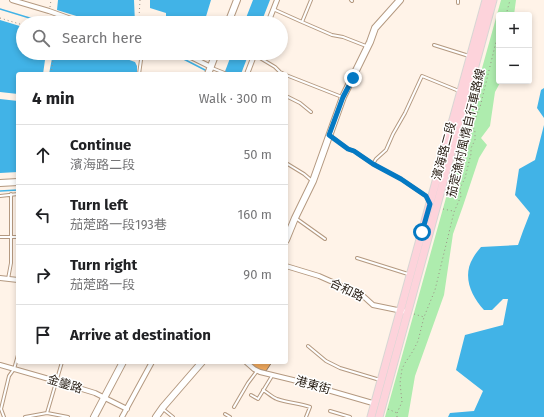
<!DOCTYPE html>
<html lang="en">
<head>
<meta charset="utf-8">
<style>
  body { margin:0; font-family:"Fira Sans","Noto Sans TC",sans-serif; background:#f2f2f2; color:#202124 }
  .controls { position:absolute; right:12px; top:12px; display:grid; overflow:hidden; border-radius:4px; box-shadow:0 2px 6px #0003 }
  .controls button { width:36px; height:36px; display:grid; place-items:center; padding:0; border:0; border-bottom:1px solid #e0e0e0; background:#fff; color:#202124; font:20px sans-serif }
  .stop { position:absolute; width:12px; height:12px; margin:-9px; border:3px solid #0479c3; border-radius:50%; background:#fff }
  .stop.end { background:#0479c3; border-color:#fff; box-shadow:0 1px 4px #0008 }
  .list { margin:0; padding:0; list-style:none }
  h2 { display:flex; justify-content:space-between; align-items:center; height:52px; margin:0; padding:0 16px; font-size:17px }
  h2 small { font-size:13px; font-weight:400; color:#757577 }
  .list li { display:grid; grid-template-columns:26px 1fr auto; gap:12px; align-items:center; box-sizing:border-box; height:60px; padding:0 16px; border-top:1px solid #e0e0e0 }
  .list b { display:block; font-size:15px; white-space:nowrap }
  .list p { margin:0; font-size:13px; white-space:nowrap; color:#757577 }
  .list em { font-size:13px; font-style:normal; color:#757577 }
  .icon { flex:none; width:22px; height:22px; fill:none; stroke:currentColor; stroke-width:2; stroke-linecap:round; stroke-linejoin:round }
  .map { position:relative; flex:none; width:544px; height:417px; overflow:hidden }
  .search { position:absolute; background:#fff; box-shadow:0 2px 6px #0003; left:16px; top:16px; width:272px; height:44px; display:flex; align-items:center; gap:10px; box-sizing:border-box; padding:0 14px; border-radius:22px; color:#757577; font-size:15px }
  .panel { position:absolute; background:#fff; box-shadow:0 2px 6px #0003; left:16px; top:72px; width:272px; height:292px; border-radius:4px }
  .map>svg:first-child { display:block }
  .green { fill:#aeecae }
  .water { fill:#41b3e7 }
  .lines { fill:none; stroke-linecap:round; stroke-linejoin:round }
  .stream { stroke:#41b3e7; stroke-width:1.5 }
  .building { fill:#f3ab5f; stroke:#91785f; filter:url(#shadow) }
  .lane-casing { stroke:#b49980; stroke-width:4 }
  .street-casing { stroke:#b49980; stroke-width:6 }
  .secondary-casing { stroke:#b49980; stroke-width:8 }
  .primary-casing { stroke:#d8d6d4; stroke-width:9 }
  .path { stroke:#9b9085; stroke-width:1; stroke-dasharray:1 3; stroke-linecap:butt }
  .lane { stroke:#fff; stroke-width:2 }
  .street { stroke:#fff; stroke-width:4 }
  .secondary { stroke:#fff; stroke-width:6 }
  .primary { stroke:#fdd3db; stroke-width:7 }
  .route { stroke:#0479c3; stroke-width:5 }
  .labels { text-anchor:middle; stroke-width:3; stroke-linejoin:round; paint-order:stroke }
  .street-label { font-size:12px; fill:#251b11; stroke:#fff }
</style>
</head>
<body>
<div class="map">
<svg width="544" height="417" viewBox="0 0 544 417">
  <defs>
    <filter id="shadow"><feDropShadow dx="-2.5" dy="2.5" stdDeviation="0" flood-color="#0004"/></filter>
  </defs>
  <rect width="100%" height="100%" fill="#fff3e8"/>
  <path class="green" d="M501 0H516L514 15H499V81H501L495 92 490 126 481 138 487 145 479 158 463 206 453 234 444 295 415 376 408 417H385Z"/>
  <path class="water" d="M58 0H134L135 23H99L57 10Z
    M150 0H211L204 23H166V13L150 8Z
    M253 0H270L261 23H244Z
    M0 20 23 27V53H48L47 57 45 60 43 74H18V94L0 92Z
    M53 53H110L135 62 137 66V74H49Z
    M232 53H249L241 74H224Z
    M544 88V118L537 108 541 90Z
    M0 99 18 101V172L0 173Z
    M544 125V417H448L450 413 474 411 483 391 456 370 465 335 503 325 508 299H503L492 310H484C471 296 462 276 473 258 475 254 478 251 481 247L518 245 523 231 530 213 515 195 519 169 535 160Z"/>
  <g class="lines">
    <path class="stream" d="M0 9 46 23
      M172 53 205 70
      M0 191 18 190"/>
  </g>
  <path class="building" d="M249 362H272L266 371 256 369Z"/>
  <g class="lines">
    <defs>
      <path id="lane" d="M351 0 352 1
        M458 3V0
        M273 9 302 22 311 0
        M302 22 332 35 343 37 366 46
        M434 45 469 56
        M255 55 275 67 280 72 284 74
        M212 68 227 74
        M139 74 142 53
        M286 75 342 97
        M286 96 300 103 311 112
        M331 136 348 149 354 151 373 164 401 179 426 196 428 200
        M286 163 304 174 311 180
        M373 164 376 159 386 150 393 134 405 113 422 76 459 91
        M0 196 18 194
        M297 219 325 239
        M0 237H18
        M357 258 408 274
        M8 279 11 263V194
        M308 346 326 361 340 368 380 380
        M263 390C268 393 272 397 277 399 288 403 299 403 310 407L306 417
        M251 395 258 399 272 376
        M234 407 248 383 257 371
        M163 409 173 417
        M330 411 350 417
        M47 413 62 362
        M225 414 230 417
        M4 417 1 409 9 376 14 369 18 355
        M25 417 47 413 68 417"/>
      <path id="street" d="M12 0 49 11 82 23
        M268 23 277 0
        M183 53 211 67
        M247 74 255 53
        M286 266 319 276 362 295 373 305 407 312
        M0 278 18 280
        M246 362 254 369 260 372 293 380 376 404
        M0 365 56 381 95 393 127 409
        M122 417 152 362"/>
      <path id="secondary" d="M228 23 237 0
        M208 74 216 53
        M0 183 18 182
        M286 240 295 218 313 181 343 97 370 42 375 28 400 0
        M94 417 123 362
        M156 417 163 407 202 362"/>
      <path id="primary" d="M371 417 486 0
        M379 417 493 0"/>
    </defs>
    <use href="#lane" class="lane-casing"/>
    <use href="#street" class="street-casing"/>
    <use href="#secondary" class="secondary-casing"/>
    <use href="#primary" class="primary-casing"/>
    <path class="path" d="M140 0 139 18 140 23
      M50 7 51 0
      M506 15 510 0
      M0 18 23 25
      M119 53 138 58
      M51 74 54 53
      M473 99 481 100
      M443 209 453 211
      M414 314 424 317
      M388 409 397 413
      M397 417V413L402 402 400 383 402 369 405 363 413 351 418 341 424 317 435 290 454 212 461 196 460 188 465 178 471 154V148L475 140V132L473 126 475 119 480 107 496 42 499 34"/>
    <use href="#lane" class="lane"/>
    <use href="#street" class="street"/>
    <use href="#secondary" class="secondary"/>
    <use href="#primary" class="primary"/>
  </g>
  <g class="lines">
    <path class="route" d="M353 78 343 97 329 135 348 149 354 151 373 164 401 179 426 196 430 204 422 232"/>
  </g>
  <g class="labels">
    <g class="street-label">
      <text transform="translate(466 133) rotate(-77)" y="4">茄萣漁村風情自行車路線</text>
      <text transform="translate(444 151) rotate(-75)" y="4">濱海路二段</text>
      <text transform="translate(347 290) rotate(26)" y="4">合和路</text>
      <text transform="translate(65 384) rotate(17)" y="4">金鑾路</text>
      <text transform="translate(313 385) rotate(16)" y="4">港東街</text>
    </g>
  </g>
</svg>
<div class="controls">
<button>+</button>
<button>−</button>
</div>
<div class="stop" style="left:422px;top:232px"></div>
<div class="stop end" style="left:353px;top:78px"></div>
<div class="search"><svg class="icon" aria-label="search" viewBox="0 0 24 24"><circle cx="10" cy="10" r="6"/><path d="M15 15l6 6"/></svg>Search here</div>
<section class="panel">
<h2>4 min<small>Walk · 300 m</small></h2>
<ul class="list">
<li><svg class="icon" aria-label="ahead" viewBox="0 0 24 24"><path d="M12 20V5M6 11l6-6 6 6"/></svg><div><b>Continue</b><p>濱海路二段</p></div><em>50 m</em></li>
<li><svg class="icon" aria-label="left" viewBox="0 0 24 24"><path d="M17 20v-9H6M10 6l-5 5 5 5"/></svg><div><b>Turn left</b><p>茄萣路一段193巷</p></div><em>160 m</em></li>
<li><svg class="icon" aria-label="right" viewBox="0 0 24 24"><path d="M7 20v-9h11M14 6l5 5-5 5"/></svg><div><b>Turn right</b><p>茄萣路一段</p></div><em>90 m</em></li>
<li><svg class="icon" aria-label="arrive" viewBox="0 0 24 24"><path d="M6 21V4h12l-3 4 3 4H6"/></svg><div><b>Arrive at destination</b></div></li>
</ul>
</section>
</div>
</body>
</html>
